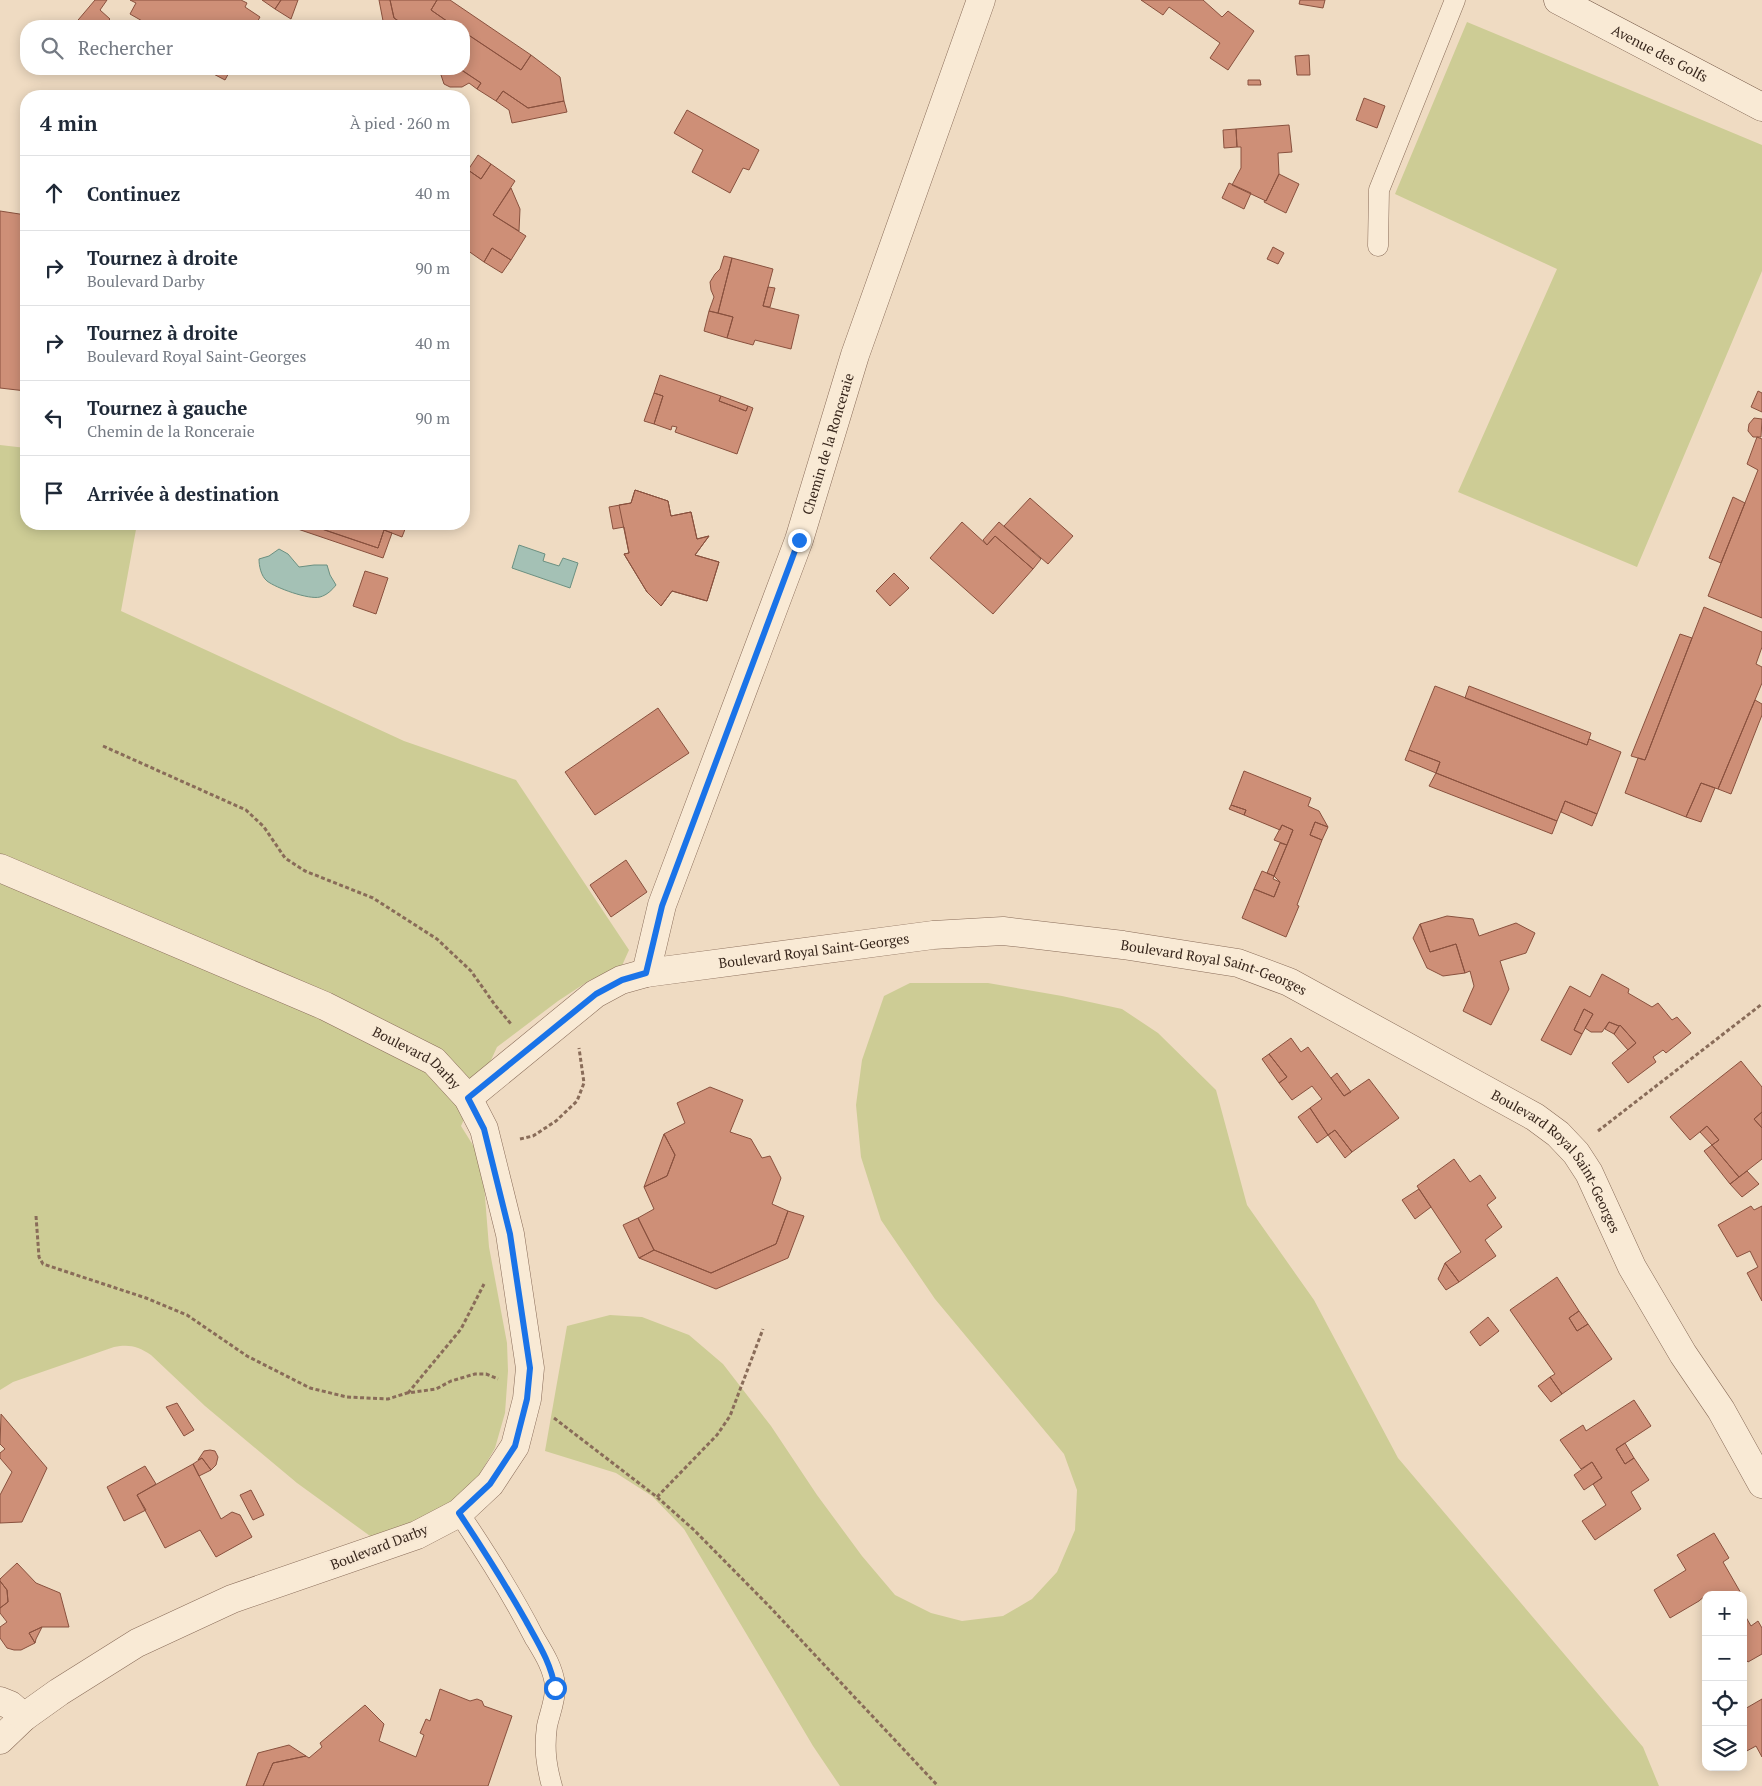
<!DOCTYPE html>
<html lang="fr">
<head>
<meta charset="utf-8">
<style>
  body { margin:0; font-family:"PT Serif",serif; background:#f6f6f7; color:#1f2937 }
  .controls { position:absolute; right:15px; bottom:15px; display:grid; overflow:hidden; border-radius:10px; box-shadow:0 2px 12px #0003 }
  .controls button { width:45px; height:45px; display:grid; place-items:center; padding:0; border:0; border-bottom:1px solid #e0e1e3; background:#fff; color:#1f2937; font:25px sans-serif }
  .stop { position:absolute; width:15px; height:15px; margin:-11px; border:4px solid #1a73e8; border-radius:50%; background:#fff }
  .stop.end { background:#1a73e8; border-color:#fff; box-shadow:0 1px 5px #0008 }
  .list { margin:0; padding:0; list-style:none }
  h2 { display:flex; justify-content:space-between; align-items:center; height:65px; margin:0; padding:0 20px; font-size:21px }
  h2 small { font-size:16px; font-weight:400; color:#747a83 }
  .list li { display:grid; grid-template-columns:32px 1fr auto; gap:15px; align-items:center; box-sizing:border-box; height:75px; padding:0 20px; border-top:1px solid #e0e1e3 }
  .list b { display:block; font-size:19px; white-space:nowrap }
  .list p { margin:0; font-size:16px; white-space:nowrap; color:#747a83 }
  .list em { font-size:16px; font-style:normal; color:#747a83 }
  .icon { flex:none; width:28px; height:28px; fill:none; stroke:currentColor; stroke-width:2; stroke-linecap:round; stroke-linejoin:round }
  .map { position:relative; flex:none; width:1762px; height:1786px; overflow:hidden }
  .search { position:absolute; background:#fff; box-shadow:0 2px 12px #0003; left:20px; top:20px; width:450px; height:55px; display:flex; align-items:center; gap:12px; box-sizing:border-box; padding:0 18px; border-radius:20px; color:#747a83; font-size:19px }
  .panel { position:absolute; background:#fff; box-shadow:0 2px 12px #0003; left:20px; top:90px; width:450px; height:440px; border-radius:20px }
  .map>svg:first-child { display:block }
  .green { fill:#cdcc95 }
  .water { fill:#a4c1b5; stroke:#6b9081 }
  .building { fill:#ce8f77; stroke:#89513e }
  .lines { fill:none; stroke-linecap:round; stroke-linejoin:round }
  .lane-casing { stroke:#896c59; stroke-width:21 }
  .street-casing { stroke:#896c59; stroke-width:29 }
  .secondary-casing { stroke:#6b4d3c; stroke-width:29 }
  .path { stroke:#896c59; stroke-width:3; stroke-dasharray:4 2.5; stroke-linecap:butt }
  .lane { stroke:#f9ead5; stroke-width:20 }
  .street { stroke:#f9ead5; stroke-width:28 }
  .secondary { stroke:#f9ead5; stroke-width:28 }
  .route { stroke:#1a73e8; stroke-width:6 }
  .labels { text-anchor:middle; stroke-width:4; stroke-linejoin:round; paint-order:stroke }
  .street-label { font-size:14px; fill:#38271d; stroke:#f6e6d2 }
</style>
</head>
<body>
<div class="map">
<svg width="1762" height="1786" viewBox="0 0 1762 1786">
  <rect width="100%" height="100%" fill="#efdbc2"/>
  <path class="green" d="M1467 22 1762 145V271L1637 567 1458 492 1557 269 1395 194Z
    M0 445 26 448V524H137L121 611 404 741 516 780 629 950 620 970 590 980 558 1001 497 1047 461 1126 476 1150 483 1172 489 1247 507 1343 508 1371 505 1413 495 1448 475 1482 446 1509 377 1541 297 1483 205 1406 151 1355C138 1346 129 1344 114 1347L13 1382 0 1390Z
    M910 983H988L1062 996 1122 1009 1158 1033 1216 1090 1247 1205 1314 1300 1398 1458 1643 1747 1659 1786H840L813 1746 684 1529 652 1496 616 1473 545 1451 567 1326 610 1315 642 1317 689 1335 723 1364 771 1426 817 1495 862 1556 895 1595 931 1613 962 1621 1003 1616 1032 1599 1057 1572 1075 1530 1077 1490 1064 1454 935 1299 881 1220 861 1157 856 1105 862 1060 884 996Z"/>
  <path class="water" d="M519 545 545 554 543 561 559 566 563 558 578 563 570 588 512 568Z
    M279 549 288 554 299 567 314 565H327L330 575 336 585C332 590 327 595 320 597 309 600 276 588 267 581 261 576 259 566 259 559L269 556Z"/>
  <path class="building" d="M95 0H107L100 10 110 19 103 26H73Z
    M130 0H241L247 3 245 7 260 17 255 26H151L130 14 136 3Z
    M262 0H281L275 9Z
    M281 0H298L291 19 275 9Z
    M379 0H390L394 18 406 26H384Z
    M390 0H437L431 10 454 26H406L394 18Z
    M437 0H450L531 55 521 70 464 32V26H454L431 10Z
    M1141 0H1203L1222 17 1228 11 1254 31 1228 70 1210 58 1220 43 1169 7 1163 15Z
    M1300 0H1325L1323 8 1299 4Z
    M464 32 521 70 531 55 560 77 564 101 528 108 503 91 496 101 477 89 481 83 460 69H464Z
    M1309 55 1310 75H1297L1295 56Z
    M204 69H231L225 80Z
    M439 69H460L481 83 477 89 469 83 462 87H450L444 84Z
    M1248 80H1260L1261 85H1248Z
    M503 91 528 108 564 101 567 112 512 123 509 110 496 101Z
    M1364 98 1385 106 1377 128 1356 120Z
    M687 110 759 150 749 170 743 168 730 193 692 172 703 150 674 133Z
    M1289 125 1292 152 1278 153 1279 174 1266 201 1232 185 1241 168V147H1237L1236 129Z
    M1236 129 1237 147 1224 148 1223 130Z
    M478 155 491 164 481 179 468 170Z
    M491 164 515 181 493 215 526 236 511 260 492 248 484 262 464 248V177L468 170 481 179Z
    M1279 174 1299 184 1286 213 1264 202 1265 200 1266 201Z
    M1229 183 1251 193 1244 209 1222 198Z
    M511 188 520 209 519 231 493 215Z
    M0 211 26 215V391L0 388Z
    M1273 247 1284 253 1278 264 1267 259Z
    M492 248 511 260 502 273 484 262Z
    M724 256 732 258 718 313 709 311 714 297 711 290 710 282 715 274 720 269Z
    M732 258 773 269 763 306 799 315 791 349 755 340 753 345 727 338 733 317 718 313Z
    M768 287 775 288 770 307 763 306Z
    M709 311 733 317 727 338 704 331Z
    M660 375 721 396 719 401 746 411 748 406 753 408 737 454 675 432 677 427 672 426 671 430 654 424 663 396 654 393Z
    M1758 391 1762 393V412L1751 407Z
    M654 393 663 396 654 424 644 421Z
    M721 396 748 406 746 411 719 401Z
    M1754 418 1762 419 1761 437H1753L1748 431 1749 424Z
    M1757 437 1762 439V618L1708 596 1758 470 1747 464Z
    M635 490 668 501 671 516 691 512 697 539 709 536 695 555 719 562 707 601 672 591 661 606 647 592 624 554 629 553 619 505 631 503Z
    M635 490 668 501 671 516 691 512 697 539 709 536 695 555 719 562 707 601 672 591 661 606 647 592 624 554 629 553 624 527 613 529 609 507 631 503Z
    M1733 497 1745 503 1721 563 1709 558Z
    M1030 498 1073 536 1048 564 1004 526Z
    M962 522 987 545 995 536 1033 569 993 614 930 558Z
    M999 522 1041 559 1033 569 995 536 987 545 983 540Z
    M283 524H307L378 548 384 530 392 533 383 558Z
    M307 524H407L402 537 384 530 378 548Z
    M365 571 388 578 376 614 353 606Z
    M894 573 909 588 890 606 876 591Z
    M1704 607 1762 632V647L1756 664 1762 667V683L1718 789 1701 783 1686 817 1625 793 1638 758 1645 760Z
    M1680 634 1692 638 1645 760 1631 756Z
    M1435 686 1587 745 1589 739 1621 752 1597 814 1565 801 1557 821 1436 773 1440 762 1409 750Z
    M1469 686 1591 733 1587 745 1465 698Z
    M1755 700 1762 704V715L1731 794 1718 789Z
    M658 708 689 753 595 815 565 772Z
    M1409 750 1440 762 1436 773 1405 760Z
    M1244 771 1311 798 1308 806 1319 811 1328 827 1315 822 1310 835 1322 840 1297 905 1299 906 1286 937 1242 918 1254 889 1274 897 1280 882 1274 876 1293 830 1282 825 1280 830 1244 815 1246 810 1231 805Z
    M1436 773 1557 821 1552 834 1429 786Z
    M1701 783 1715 788 1701 822 1686 817Z
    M1565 801 1597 814 1592 826 1561 812Z
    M1231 805 1246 810 1244 815 1229 809Z
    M1315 822 1328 827 1322 840 1310 835Z
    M1282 825 1293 830 1287 845 1274 840Z
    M1280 843 1287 845 1274 876 1267 873Z
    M626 860 647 892 611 917 590 885Z
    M1262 871 1274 876 1273 879 1280 882 1274 897 1254 889Z
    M1447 916 1473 919 1479 936 1516 923 1535 933 1526 953 1500 961 1509 989 1491 1025 1463 1011 1474 986 1470 971 1465 973 1456 944 1430 952 1420 924Z
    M1420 924 1430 952 1456 944 1465 973 1443 976 1427 968 1413 938Z
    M1602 974 1629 989 1628 993 1652 1007 1658 1003 1672 1020 1677 1017 1691 1033 1666 1053 1663 1050 1653 1057 1656 1062 1628 1083 1612 1063 1636 1043 1620 1025 1619 1026 1609 1022 1602 1032H1591L1585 1028 1593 1014 1584 1009 1574 1030 1582 1034 1571 1055 1541 1040 1570 986 1590 997Z
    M1584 1009 1593 1014 1582 1034 1574 1030Z
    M1609 1022 1619 1026 1614 1034 1605 1029Z
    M1620 1025 1636 1043 1628 1050 1614 1034Z
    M1291 1038 1301 1052 1308 1047 1344 1096 1369 1079 1399 1118 1352 1152 1335 1130 1328 1135 1310 1108 1322 1099 1312 1086 1292 1100 1279 1083 1287 1077 1269 1054Z
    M1269 1054 1287 1077 1279 1083 1262 1059Z
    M1741 1061 1762 1087V1112L1754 1119 1762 1128V1159L1739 1177 1712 1145 1719 1140 1707 1126 1690 1140 1670 1117Z
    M1337 1073 1351 1092 1344 1096 1331 1078Z
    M710 1087 743 1100 730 1132 751 1139 762 1158 770 1156 781 1178 772 1204 788 1211 776 1244 711 1273 654 1250 638 1218 654 1209 644 1187 667 1176 675 1155 664 1134 685 1123 677 1103Z
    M1310 1108 1328 1135 1317 1143 1298 1117Z
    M1762 1112V1128L1754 1119Z
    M1707 1126 1719 1140 1712 1145 1700 1132Z
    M1335 1130 1352 1152 1345 1158 1328 1135Z
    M664 1134 675 1155 667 1176 644 1187Z
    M1712 1145 1739 1177 1730 1184 1704 1151Z
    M1454 1159 1470 1182 1480 1175 1496 1198 1487 1205 1502 1227 1485 1240 1496 1256 1459 1282 1445 1263 1461 1252 1417 1186Z
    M1747 1171 1759 1184 1742 1197 1730 1184Z
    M1419 1189 1431 1207 1415 1219 1402 1200Z
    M1751 1206 1754 1210 1762 1206V1301L1747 1273 1758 1267 1750 1251 1737 1257 1718 1225Z
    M788 1211 804 1216 788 1258 716 1289 639 1258 654 1250 711 1273 776 1244Z
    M638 1218 654 1250 639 1258 623 1225Z
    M1445 1263 1459 1282 1446 1290 1438 1279Z
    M1557 1277 1579 1311 1569 1318 1577 1331 1588 1324 1612 1359 1562 1394 1550 1377 1555 1374 1510 1310Z
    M1579 1311 1588 1324 1577 1331 1569 1318Z
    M1488 1317 1499 1331 1480 1346 1470 1332Z
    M1550 1377 1562 1394 1551 1402 1538 1386Z
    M1634 1400 1651 1426 1616 1449 1625 1464 1634 1458 1649 1480 1631 1492 1641 1509 1595 1540 1582 1521 1606 1505 1593 1484 1602 1478 1592 1462 1581 1469 1560 1440 1583 1425 1586 1431Z
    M177 1403 194 1430 184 1436 166 1407Z
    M1 1414 47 1468 22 1522 0 1523V1495L12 1472 0 1458V1453L5 1449 0 1444Z
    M1625 1443 1634 1458 1625 1464 1616 1449Z
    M210 1450 215 1451 218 1457 216 1465 211 1470 202 1458 198 1460 204 1451Z
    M202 1458 211 1470 199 1476 193 1464Z
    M1592 1462 1602 1478 1584 1490 1574 1475Z
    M193 1464 221 1519 232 1512 240 1515 252 1537 216 1557 200 1530 165 1548 137 1495Z
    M145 1466 156 1484 137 1495 146 1510 124 1521 107 1487Z
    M251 1490 264 1515 253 1520 240 1495Z
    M1714 1533 1729 1558 1723 1562 1742 1595H1706L1699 1601 1670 1618 1654 1590 1686 1570 1677 1555Z
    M17 1563 36 1583 60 1593 69 1627H42L29 1633 35 1643 21 1650H14L7 1648 0 1638V1627L7 1622 0 1613V1608L8 1602 7 1590 0 1581V1579Z
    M0 1581 7 1590 8 1602 0 1608Z
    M1743 1612 1751 1626 1758 1621 1762 1628V1654L1748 1662 1743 1656Z
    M42 1627 36 1639 35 1643 29 1633Z
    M440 1689 470 1701 477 1699 482 1701 484 1706 512 1716 488 1786H263L273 1763 306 1756 309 1758 322 1747 320 1743 365 1705 384 1724 379 1741 416 1757 424 1735 420 1733 426 1719 430 1721Z
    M1762 1699V1757L1756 1746 1743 1753V1710Z
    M289 1745 306 1756 273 1763 263 1786H246L258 1753Z"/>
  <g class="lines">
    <defs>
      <path id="lane" d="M1378 246 1379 190 1455 0
        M459 1513C486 1553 512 1594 534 1637 543 1652 553 1667 555 1685 556 1699 550 1712 547 1726 544 1748 546 1765 552 1786"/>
      <g id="street">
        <path id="s1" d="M0 868 325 1006 434 1061 468 1098 484 1129 510 1234 530 1368 527 1399 515 1446 490 1484 459 1513 417 1535 232 1599 137 1643 59 1692 24 1717 0 1740"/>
        <path id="s2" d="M646 973 662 905 799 540 855 355 981 0"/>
        <path id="s3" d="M468 1098 595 994 621 980 646 973 933 935 1003 931 1123 945 1238 963 1289 982 1535 1117 1558 1134 1576 1153 1589 1173 1632 1267 1683 1354 1721 1410 1762 1484"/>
        <path d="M0 1701 10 1705 24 1717"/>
      </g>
      <g id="secondary">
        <path id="s4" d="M1558 0 1762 107"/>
      </g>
    </defs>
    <use href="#lane" class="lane-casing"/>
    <use href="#street" class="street-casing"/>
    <use href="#secondary" class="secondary-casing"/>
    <path class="path" d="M103 746 246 810 264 827 285 858 305 871 373 898 437 939 471 971 495 1005 511 1024
      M1598 1131 1762 1004
      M520 1139 533 1136 556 1121 577 1101 584 1083 579 1048
      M36 1216 39 1257 43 1264 146 1298 187 1315 247 1356 310 1388 347 1397 388 1399 407 1393 436 1389 451 1381 475 1374H486L498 1379
      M408 1393 461 1329 484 1284
      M554 1418 657 1497 694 1530 768 1605 938 1786
      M657 1497 717 1435 730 1416 763 1329"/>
    <use href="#lane" class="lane"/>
    <use href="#street" class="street"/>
    <use href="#secondary" class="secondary"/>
  </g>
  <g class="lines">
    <path class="route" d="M555 1688C551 1663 538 1643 526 1621 505 1584 483 1549 459 1513L490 1484 515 1446 527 1399 530 1368 510 1234 484 1129 468 1098 596 994 622 980 646 973 662 906 799 540"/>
  </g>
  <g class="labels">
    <g class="street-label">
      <text dy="5" stroke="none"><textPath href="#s4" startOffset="115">Avenue des Golfs</textPath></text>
      <text dy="5" stroke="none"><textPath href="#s2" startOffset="560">Chemin de la Ronceraie</textPath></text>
      <text dy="5" stroke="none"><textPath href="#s3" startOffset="389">Boulevard Royal Saint-Georges</textPath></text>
      <text dy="5" stroke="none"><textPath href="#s3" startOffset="794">Boulevard Royal Saint-Georges</textPath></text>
      <text dy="5" stroke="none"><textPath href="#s1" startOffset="459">Boulevard Darby</textPath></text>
      <text dy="5" stroke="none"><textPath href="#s3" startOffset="1199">Boulevard Royal Saint-Georges</textPath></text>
      <text transform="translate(379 1547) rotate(-21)" y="5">Boulevard Darby</text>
    </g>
  </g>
</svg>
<div class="controls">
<button>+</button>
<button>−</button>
<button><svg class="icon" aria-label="locate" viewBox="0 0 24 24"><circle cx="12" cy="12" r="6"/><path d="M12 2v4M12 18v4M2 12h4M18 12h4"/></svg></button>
<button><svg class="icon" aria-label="layers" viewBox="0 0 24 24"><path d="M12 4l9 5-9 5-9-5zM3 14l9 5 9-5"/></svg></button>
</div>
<div class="stop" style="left:555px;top:1688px"></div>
<div class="stop end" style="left:799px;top:540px"></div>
<div class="search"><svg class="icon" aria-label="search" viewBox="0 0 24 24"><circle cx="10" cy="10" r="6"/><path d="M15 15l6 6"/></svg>Rechercher</div>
<section class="panel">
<h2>4 min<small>À pied · 260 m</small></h2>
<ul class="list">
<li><svg class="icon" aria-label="ahead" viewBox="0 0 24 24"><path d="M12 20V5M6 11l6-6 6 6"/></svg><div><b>Continuez</b></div><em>40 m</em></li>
<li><svg class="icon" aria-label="right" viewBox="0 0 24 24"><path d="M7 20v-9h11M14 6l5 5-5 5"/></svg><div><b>Tournez à droite</b><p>Boulevard Darby</p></div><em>90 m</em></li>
<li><svg class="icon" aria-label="right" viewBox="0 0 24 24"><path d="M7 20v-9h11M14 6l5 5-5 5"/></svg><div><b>Tournez à droite</b><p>Boulevard Royal Saint-Georges</p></div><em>40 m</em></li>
<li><svg class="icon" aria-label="left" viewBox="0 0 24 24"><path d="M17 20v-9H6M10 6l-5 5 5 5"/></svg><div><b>Tournez à gauche</b><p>Chemin de la Ronceraie</p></div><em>90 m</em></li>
<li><svg class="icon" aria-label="arrive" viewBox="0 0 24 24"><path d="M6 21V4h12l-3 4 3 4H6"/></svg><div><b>Arrivée à destination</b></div></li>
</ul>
</section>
</div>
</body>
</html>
